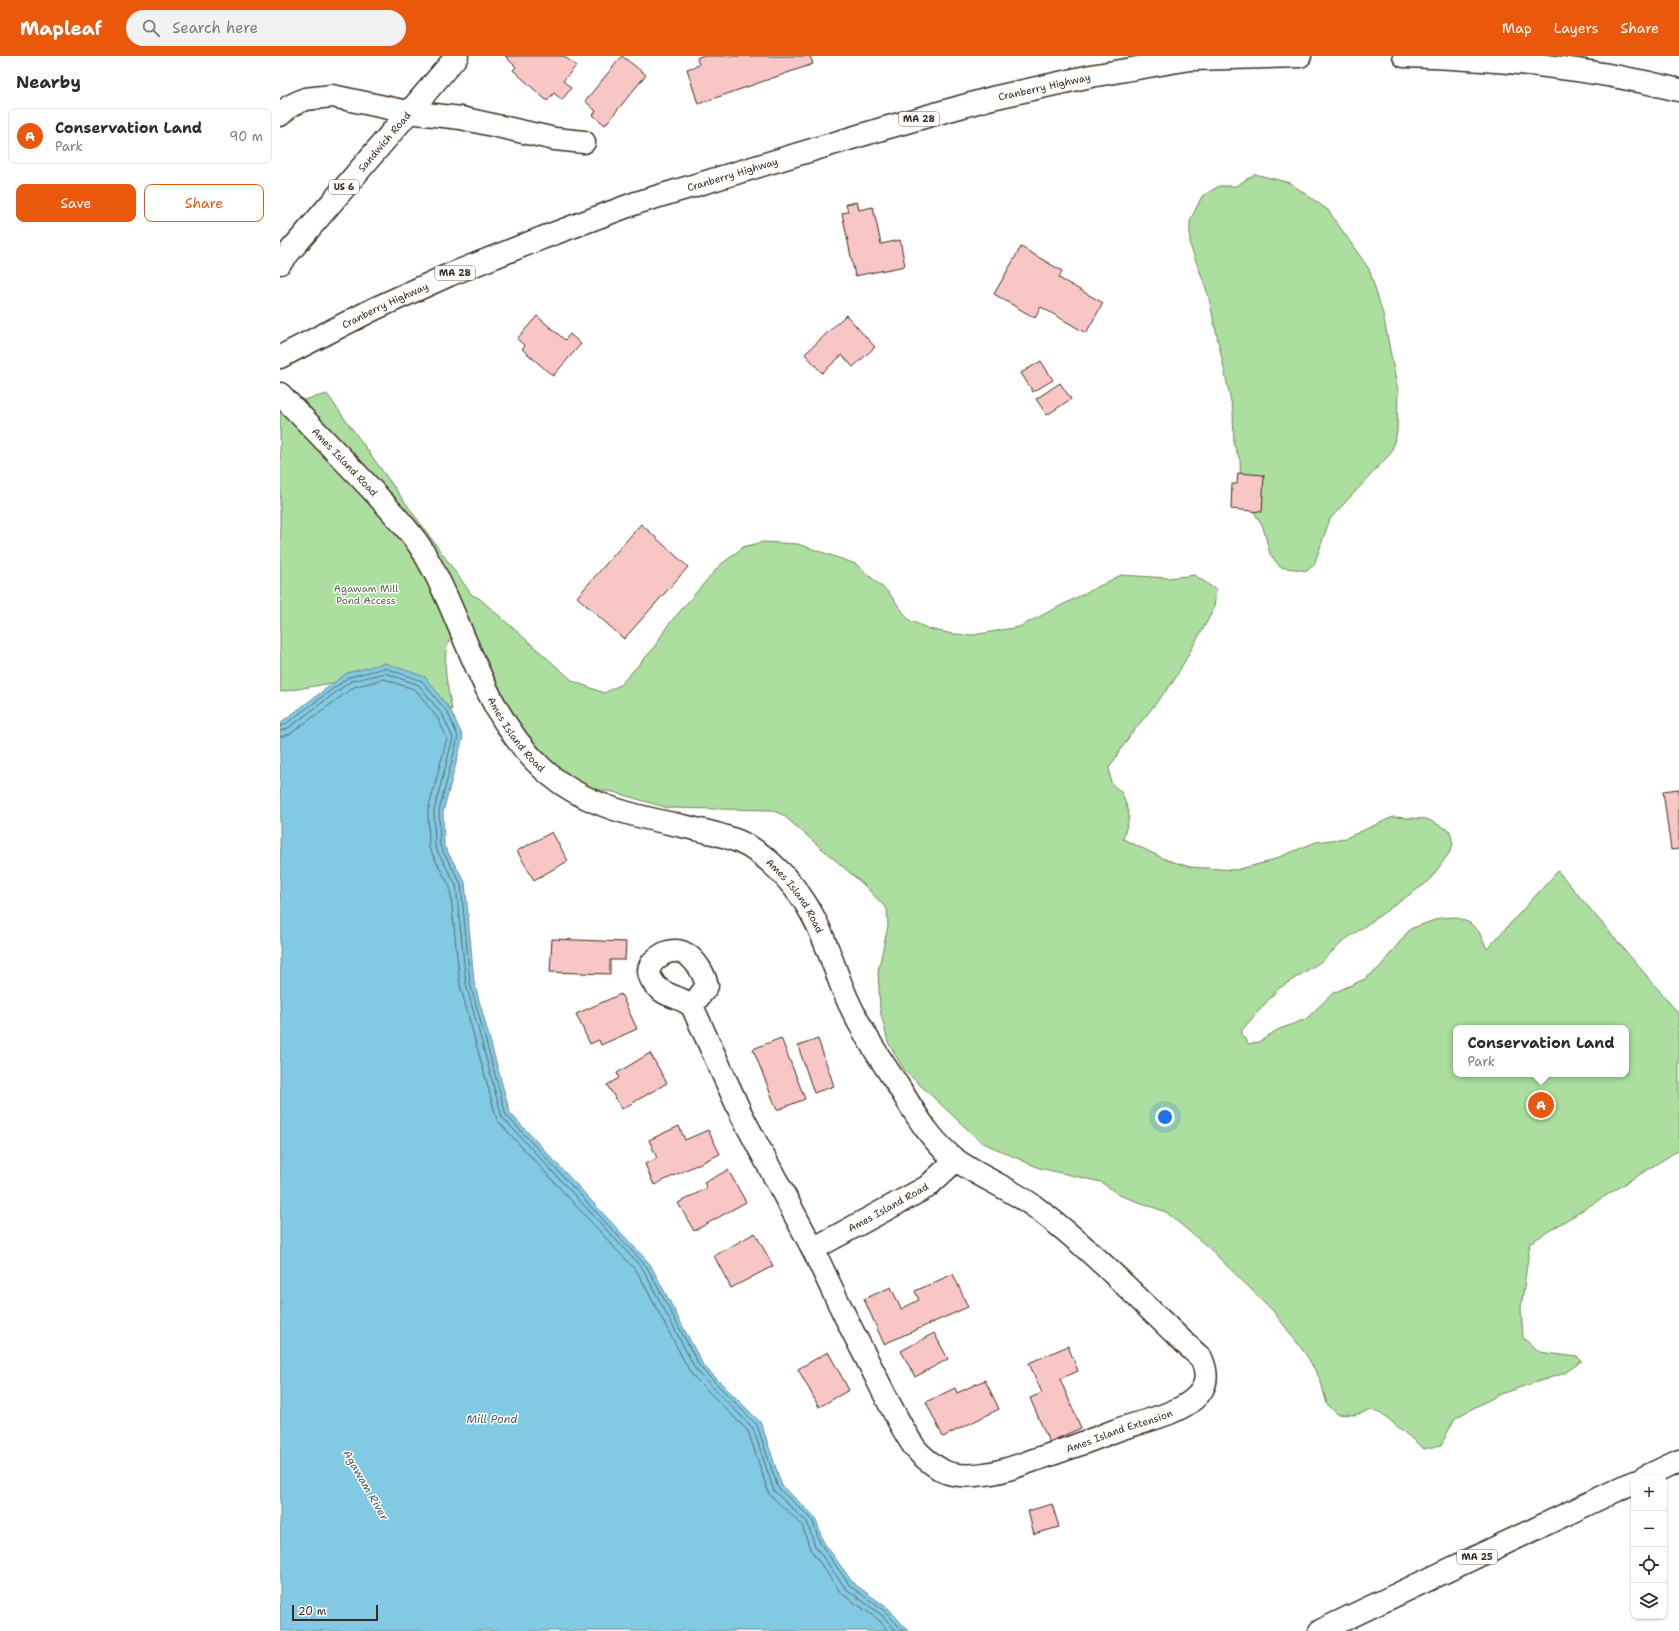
<!DOCTYPE html>
<html lang="en">
<head>
<meta charset="utf-8">
<style>
  body { margin:0; font-family:"Shantell Sans",sans-serif; background:#f2f2f3; color:#2b2b33 }
  .controls { position:absolute; right:12px; bottom:12px; display:grid; overflow:hidden; border-radius:8px; box-shadow:0 1px 3px #0004 }
  .controls button { width:36px; height:36px; display:grid; place-items:center; padding:0; border:0; border-bottom:1px solid #e1e1e2; background:#fff; color:#2b2b33; font:20px sans-serif }
  .scale { position:absolute; left:12px; bottom:10px; width:86px; box-sizing:border-box; padding-left:4px; border:2px solid #3b2a1e; border-top:0; font-size:11px; line-height:14px; white-space:nowrap; color:#3b2a1e; -webkit-text-stroke:3px #fff; paint-order:stroke }
  .you { position:absolute; left:885px; top:1061px; width:14px; height:14px; margin:-10px; border:3px solid #fff; border-radius:50%; background:#1a73e8; box-shadow:0 0 0 6px #1a73e833 }
  .badge { display:grid; place-items:center; width:26px; height:26px; border-radius:50%; background:#ea580c; color:#fff; font-size:13px; font-weight:700 }
  .pin { position:absolute; translate:-50% -50%; border:2px solid #fff; box-shadow:0 1px 4px #0006 }
  .popup { position:absolute; left:1173px; top:969px; width:176px; height:52px; box-sizing:border-box; display:grid; place-content:center; border-radius:8px; background:#fff; filter:drop-shadow(0 1px 3px #0005); font-size:13px; white-space:nowrap; color:#7c7c81 }
  .popup b { font-size:15px; color:#2b2b33 }
  .popup::after { content:''; position:absolute; left:50%; top:100%; margin-left:-8px; border:8px solid transparent; border-top-color:#fff }
  .list { margin:0; padding:0; list-style:none }
  h2 { display:flex; justify-content:space-between; align-items:center; height:52px; margin:0; padding:0 16px; font-size:17px }
  h2 small { font-size:13px; font-weight:400; color:#7c7c81 }
  .list li { display:grid; grid-template-columns:26px 1fr auto; gap:12px; align-items:center; box-sizing:border-box; height:56px; margin:0 8px 8px; padding:0 8px; border:1px solid #e1e1e2; border-radius:8px }
  .list b { display:block; font-size:15px; white-space:nowrap }
  .list p { margin:0; font-size:13px; white-space:nowrap; color:#7c7c81 }
  .list em { font-size:13px; font-style:normal; color:#7c7c81 }
  .actions { display:flex; gap:8px; padding:12px 16px }
  .actions a { flex:1; padding:9px 0; border:1px solid #ea580c; border-radius:8px; text-align:center; font-size:14px; color:#ea580c }
  .actions .main { background:#ea580c; color:#fff }
  .icon { flex:none; width:22px; height:22px; fill:none; stroke:currentColor; stroke-width:2; stroke-linecap:round; stroke-linejoin:round }
  .map { position:relative; flex:none; width:1399px; height:1575px; overflow:hidden }
  header { display:flex; align-items:center; gap:24px; box-sizing:border-box; height:56px; padding:0 20px; background:#ea580c; color:#fff }
  header strong { font-size:19px }
  nav { display:flex; gap:22px; margin-inline-start:auto; font-size:14px }
  .search { width:280px; height:36px; background:#f2f2f3; display:flex; align-items:center; gap:10px; box-sizing:border-box; padding:0 14px; border-radius:22px; color:#7c7c81; font-size:15px }
  main { display:flex }
  aside { flex:1; background:#fff }
  .map>svg:first-child { display:block }
  .green { fill:#abde9f; stroke:#73845e; fill-rule:evenodd }
  .water { fill:#82c9e3; stroke:#668994 }
  .lines { fill:none; stroke-linecap:round; stroke-linejoin:round }
  .shore { stroke:#576a6d; stroke-width:1 }
  .building { fill:#f8c7c5; stroke:#3b2a1e }
  .minor-casing { stroke:#3b2a1e; stroke-width:25 }
  .major-casing { stroke:#3b2a1e; stroke-width:25 }
  .highway-casing { stroke:#3b2a1e; stroke-width:25 }
  .minor { stroke:#fff; stroke-width:22 }
  .major { stroke:#fff; stroke-width:22 }
  .highway { stroke:#fff; stroke-width:22 }
  .labels { text-anchor:middle; stroke-width:3; stroke-linejoin:round; paint-order:stroke }
  .shield { fill:#fff; stroke:#766a62; stroke-width:1 }
  .shield-label { font-size:9px; font-weight:bold; fill:#3b2a1e }
  .street-label { font-size:10px; fill:#3b2a1e; stroke:#fff }
  .park-label { font-size:10px; fill:#5d6045; stroke:#fff }
  .water-label { font-size:11px; font-style:italic; fill:#505a59; stroke:#fff }
</style>
</head>
<body>
<header>
<strong>Mapleaf</strong>
<div class="search"><svg class="icon" aria-label="search" viewBox="0 0 24 24"><circle cx="10" cy="10" r="6"/><path d="M15 15l6 6"/></svg>Search here</div>
<nav><a>Map</a><a>Layers</a><a>Share</a></nav>
</header>
<main>
<aside>
<h2>Nearby<small></small></h2>
<ul class="list">
<li><span class="badge">A</span><div><b>Conservation Land</b><p>Park</p></div><em>90 m</em></li>
</ul>
<div class="actions"><a class="main">Save</a><a>Share</a></div>
</aside>
<div class="map">
<svg width="1399" height="1575" viewBox="0 0 1399 1575">
  <rect width="100%" height="100%" fill="#fff"/>
  <filter id="ink" filterUnits="userSpaceOnUse"><feTurbulence type="fractalNoise" baseFrequency=".025" numOctaves="2"/><feDisplacementMap in="SourceGraphic" scale="8" xChannelSelector="R" yChannelSelector="G"/><feConvolveMatrix kernelMatrix="1 2 1 2 8 2 1 2 1" color-interpolation-filters="sRGB"/></filter>
  <g filter="url(#ink)">
    <path class="green" d="M975 118 1010 127 1048 154 1089 213 1103 258 1118 335 1117 376 1111 397 1050 463 1034 509 1027 515 1000 511 990 498 983 471 961 434 960 404 954 389 953 355 928 238 910 189V165L922 140 939 130H956Z
      M47 338 192 539 199 542 293 625 324 637 340 629 373 593 388 569 439 510 463 491 483 486 518 488 576 508 609 537 629 564 649 573 673 578 693 579 739 571 841 519 888 522 915 519 936 534 934 553 893 626 849 681 829 712 831 727 842 737 848 754 849 762 843 783 887 804 910 811 956 814 987 806 1036 786 1066 782 1113 761 1147 763 1170 775 1173 788 1170 796 1149 825 1065 884 1042 905 998 933 962 974V979L969 988 979 986 997 974 1026 963 1053 937 1085 923 1099 912 1130 873 1160 862 1175 861 1190 867 1199 876 1207 893 1278 815 1399 958V1094L1250 1187 1241 1252 1243 1282 1260 1296 1297 1301 1302 1305 1285 1317 1220 1338 1175 1362 1161 1389 1144 1393 1100 1356 1092 1354 1074 1359 1057 1358 1047 1348 1040 1323 1027 1300 994 1256 929 1192 886 1156 839 1139 821 1126 759 1112 701 1086 624 1014 608 986 600 954 598 915 608 870 607 853 584 829 503 759 491 754 388 752 333 736 299 731 234 678 174 577C158 596 168 631 172 654L75 623 0 636V350ZM1176 972H1346V1018H1176Z"/>
    <path class="water" d="M105 607 145 621 171 655 183 681 163 756 164 790 185 826 194 926 230 1057 370 1208 423 1309 481 1367 502 1430 535 1461 543 1485 573 1527 609 1553 628 1575H0V667L67 617Z"/>
    <g class="lines">
      <path class="shore" d="M0 670 4 669 69 621 105 612 142 625 168 657 178 681 159 755 160 790 181 828 190 927 226 1059 367 1211 420 1311 477 1369 498 1432 532 1463 540 1487 570 1530 606 1556 623 1575
        M0 675 7 673 71 625 105 617 139 629 163 660 173 682 154 754 155 791 176 829 186 928 222 1061 363 1213 416 1314 473 1372 494 1435 527 1466 535 1490 566 1533 603 1560 616 1575
        M0 681 10 678 74 631 104 623 136 634 158 663 167 682 148 755 149 792 170 831 180 929 217 1064 358 1217 411 1318 468 1375 489 1438 522 1469 530 1493 561 1537 599 1564 608 1575"/>
    </g>
    <path class="building" d="M225 0H284L296 10 283 25 291 32 282 44 274 37 267 45 233 14 236 11Z
      M342 0 366 19 325 69 313 59 316 55 305 45Z
      M421 0H530L533 8 418 48 407 13 419 9 417 2Z
      M577 146 579 154 593 151 601 188 620 184 625 210 575 220 562 157 568 156 566 148Z
      M741 191 782 215 779 222 823 247 806 277 761 251 755 262 714 238Z
      M566 259 595 291 573 311 562 299 542 317 525 298Z
      M257 260 285 284 290 278 301 288 273 320 242 293 245 290 237 283Z
      M761 305 773 324 753 336 741 317Z
      M780 327 791 343 767 359 756 343Z
      M958 417 984 419 982 456 951 453 952 428H957Z
      M361 468 408 511 344 583 297 541Z
      M1399 733V793L1391 794 1383 735Z
      M272 776 288 805 254 824 237 795Z
      M272 883 346 886 345 904H330V918L270 916Z
      M341 938 357 973 321 989 319 984 310 988 296 958Z
      M501 982 525 1043 497 1054 473 993Z
      M538 983 554 1030 534 1037 518 990Z
      M370 997 387 1027 342 1053 327 1029 339 1022 337 1017Z
      M399 1070 405 1084 428 1074 440 1098 374 1129 365 1108 377 1102 369 1084Z
      M448 1114 466 1146 414 1175 398 1147 427 1132 424 1127Z
      M475 1177 493 1210 451 1232 434 1200Z
      M673 1218 688 1251 604 1288 584 1243 611 1231 621 1253 639 1244 635 1235Z
      M654 1277 668 1303 635 1321 621 1295Z
      M788 1290 798 1315 780 1323 801 1372 769 1386 750 1342 762 1337 749 1307Z
      M548 1296 569 1334 539 1351 518 1313Z
      M705 1324 719 1353 663 1381 646 1346 675 1332 677 1337Z
      M772 1448 779 1471 754 1478 748 1455Z"/>
    <g class="lines">
      <defs>
        <g id="minor">
          <path d="M0 59 10 50 25 43 52 40 128 56 181 62 275 83 304 86"/>
          <path id="s1" d="M0 338C31 370 62 402 93 435 109 453 128 472 141 492 185 563 199 653 262 712 299 747 349 759 398 769 419 774 440 777 460 786 480 795 499 813 513 830 538 860 548 895 562 931 576 966 596 997 617 1028 634 1055 650 1085 676 1104L647 1131 533 1193 462 1060 412 950C400 940 385 941 375 929 372 925 369 920 369 915 369 905 385 895 394 895 411 894 424 916 427 930L412 950"/>
          <path id="s2" d="M533 1193C552 1234 572 1275 593 1315 606 1341 619 1369 635 1392 643 1402 653 1409 663 1415 676 1421 691 1420 705 1418 722 1416 738 1410 754 1404 782 1395 809 1385 837 1374 859 1366 897 1359 915 1342 928 1330 928 1317 921 1302 867 1253 818 1198 759 1154 734 1134 703 1123 676 1104"/>
        </g>
        <g id="major">
          <path d="M1124 0C1218 3 1307 11 1399 34"/>
          <path d="M913 3 1020 0"/>
          <path id="s3" d="M0 207 177 0"/>
          <path id="s4" d="M0 301 94 253 169 219 262 182 356 147 605 72 712 42 811 20 927 0"/>
        </g>
        <path id="highway" d="M1363 1422 1399 1405
          M1040 1575 1354 1426"/>
      </defs>
      <use href="#minor" class="minor-casing"/>
      <use href="#major" class="major-casing"/>
      <use href="#highway" class="highway-casing"/>
      <use href="#minor" class="minor"/>
      <use href="#major" class="major"/>
      <use href="#highway" class="highway"/>
    </g>
  </g>
  <g class="labels">
    <g class="shield">
      <rect x="619" y="56" width="40" height="14" rx="3"/>
      <rect x="49" y="124" width="30" height="14" rx="3"/>
      <rect x="155" y="210" width="40" height="14" rx="3"/>
      <rect x="1177" y="1494" width="40" height="14" rx="3"/>
    </g>
    <g class="shield-label">
      <text x="639" y="66">MA 28</text>
      <text x="64" y="134">US 6</text>
      <text x="175" y="220">MA 28</text>
      <text x="1197" y="1504">MA 25</text>
    </g>
    <g class="street-label">
      <text dy="4" stroke="none"><textPath href="#s4" startOffset="813">Cranberry Highway</textPath></text>
      <text dy="4" stroke="none"><textPath href="#s3" startOffset="160">Sandwich Road</textPath></text>
      <text dy="4" stroke="none"><textPath href="#s4" startOffset="489">Cranberry Highway</textPath></text>
      <text dy="4" stroke="none"><textPath href="#s4" startOffset="117">Cranberry Highway</textPath></text>
      <text dy="4" stroke="none"><textPath href="#s1" startOffset="94">Ames Island Road</textPath></text>
      <text dy="4" stroke="none"><textPath href="#s1" startOffset="419">Ames Island Road</textPath></text>
      <text dy="4" stroke="none"><textPath href="#s1" startOffset="754">Ames Island Road</textPath></text>
      <text transform="translate(608 1151) rotate(-29)" y="4">Ames Island Road</text>
      <text dy="4" stroke="none"><textPath href="#s2" startOffset="444">Ames Island Extension</textPath></text>
    </g>
    <g class="park-label">
      <text x="86" y="536">Agawam Mill<tspan x="86" dy="12">Pond Access</tspan></text>
    </g>
    <g class="water-label">
      <text x="212" y="1367">Mill Pond</text>
      <text transform="translate(86 1429) rotate(60)" y="4">Agawam River</text>
    </g>
  </g>
</svg>
<div class="controls">
<button>+</button>
<button>−</button>
<button><svg class="icon" aria-label="locate" viewBox="0 0 24 24"><circle cx="12" cy="12" r="6"/><path d="M12 2v4M12 18v4M2 12h4M18 12h4"/></svg></button>
<button><svg class="icon" aria-label="layers" viewBox="0 0 24 24"><path d="M12 4l9 5-9 5-9-5zM3 14l9 5 9-5"/></svg></button>
</div>
<div class="scale">20 m</div>
<div class="you"></div>
<div class="pin badge" style="left:1261px;top:1049px">A</div>
<div class="popup"><b>Conservation Land</b>Park</div>
</div>
</main>
</body>
</html>
